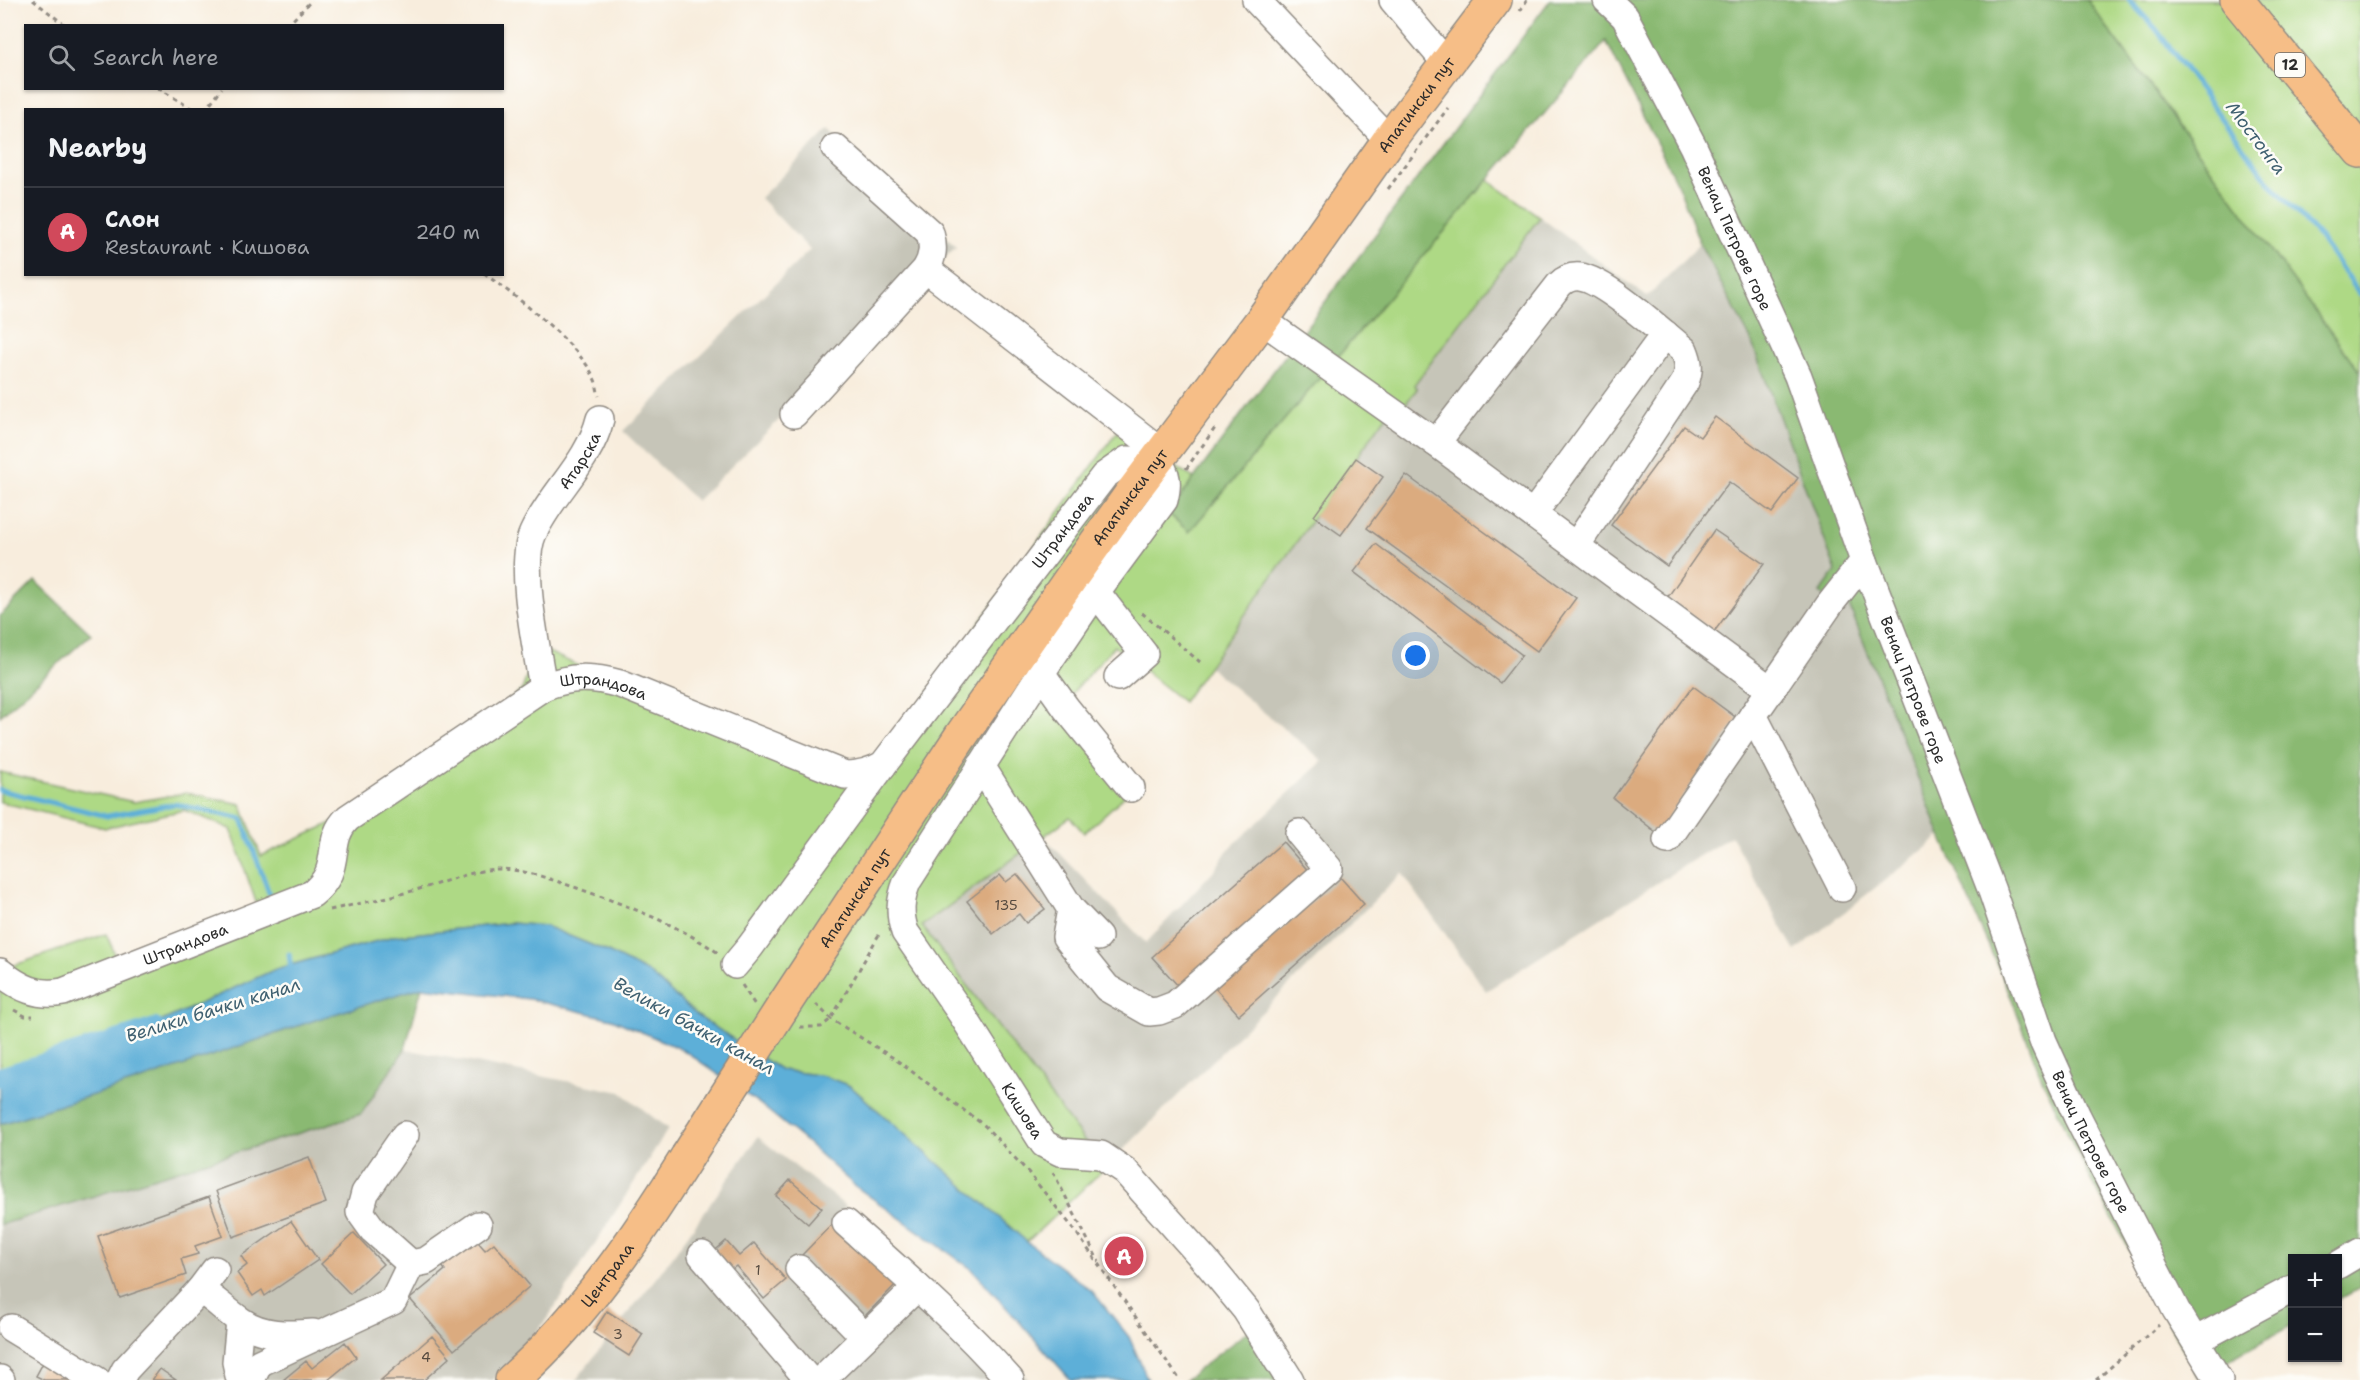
<!DOCTYPE html>
<html lang="en">
<head>
<meta charset="utf-8">
<style>
  body { margin:0; font-family:"Shantell Sans",sans-serif; background:#20242c; color:#f1f3f6 }
  .controls { position:absolute; right:18px; bottom:18px; display:grid; overflow:hidden; border-radius:0px; box-shadow:0 2px 4px #0004 }
  .controls button { width:54px; height:54px; display:grid; place-items:center; padding:0; border:0; border-bottom:2px solid #363941; background:#171b24; color:#f1f3f6; font:30px sans-serif }
  .you { position:absolute; left:1416px; top:656px; width:21px; height:21px; margin:-15px; border:4px solid #fff; border-radius:50%; background:#1a73e8; box-shadow:0 0 0 9px #1a73e833 }
  .badge { display:grid; place-items:center; width:39px; height:39px; border-radius:50%; background:#d1495b; color:#fff; font-size:20px; font-weight:700 }
  .pin { position:absolute; translate:-50% -50%; border:3px solid #fff; box-shadow:0 2px 6px #0006 }
  .list { margin:0; padding:0; list-style:none }
  h2 { display:flex; justify-content:space-between; align-items:center; height:78px; margin:0; padding:0 24px; font-size:26px }
  h2 small { font-size:20px; font-weight:400; color:#9ea1a6 }
  .list li { display:grid; grid-template-columns:39px 1fr auto; gap:18px; align-items:center; box-sizing:border-box; height:90px; padding:0 24px; border-top:2px solid #363941 }
  .list b { display:block; font-size:22px; white-space:nowrap }
  .list p { margin:0; font-size:20px; white-space:nowrap; color:#9ea1a6 }
  .list em { font-size:20px; font-style:normal; color:#9ea1a6 }
  .icon { flex:none; width:33px; height:33px; fill:none; stroke:currentColor; stroke-width:2; stroke-linecap:round; stroke-linejoin:round }
  .map { position:relative; flex:none; width:2360px; height:1380px; overflow:hidden }
  .search { position:absolute; background:#171b24; box-shadow:0 2px 4px #0004; left:24px; top:24px; width:480px; height:66px; display:flex; align-items:center; gap:15px; box-sizing:border-box; padding:0 21px; border-radius:0px; color:#9ea1a6; font-size:22px }
  .panel { position:absolute; background:#171b24; box-shadow:0 2px 4px #0004; left:24px; top:108px; width:480px; height:168px; border-radius:0px }
  .map>svg:first-child { display:block }
  .industrial { fill:#c6c5b8 }
  .green { fill:#aed985; stroke:#6c8258; stroke-width:1.5 }
  .forest { fill:#8ab972; stroke:#5a724e; stroke-width:1.5 }
  .water { fill:#5dafd8; stroke:#446d82; stroke-width:1.5 }
  .lines { fill:none; stroke-linecap:round; stroke-linejoin:round }
  .stream { stroke:#5dafd8; stroke-width:5 }
  .canal { stroke:#5dafd8; stroke-width:20 }
  .building { fill:#dbab7f }
  .minor-casing { stroke:#928c84; stroke-width:30 }
  .major-casing { stroke:#928c84; stroke-width:36 }
  .path { stroke:#928c84; stroke-width:3; stroke-dasharray:4.5 4.5; stroke-linecap:butt }
  .minor { stroke:#fff; stroke-width:27 }
  .major { stroke:#f6be87; stroke-width:33 }
  .major-bridge-casing { stroke:#928c84; stroke-width:36; stroke-linecap:butt }
  .major-bridge { stroke:#f6be87; stroke-width:33 }
  .labels { text-anchor:middle; stroke-width:5; stroke-linejoin:round; paint-order:stroke }
  .number-label { font-size:14px; fill:#574b40 }
  .shield { fill:#fdfcf7; stroke:#6a6a68; stroke-width:1.5 }
  .shield-label { font-size:15px; font-weight:bold; fill:#2b2b2b }
  .street-label { font-size:16px; fill:#2b2b2b; stroke:#fdfcf7 }
  .water-label { font-size:18px; font-style:italic; fill:#3f6070; stroke:#fdfcf7 }
</style>
</head>
<body>
<div class="map">
<svg width="2360" height="1380" viewBox="0 0 2360 1380">
  <rect width="100%" height="100%" fill="#fdfcf7"/>
  <filter id="ink" filterUnits="userSpaceOnUse"><feTurbulence type="fractalNoise" baseFrequency=".0167" numOctaves="2"/><feDisplacementMap in="SourceGraphic" scale="12" xChannelSelector="R" yChannelSelector="G"/><feConvolveMatrix kernelMatrix="1 2 1 2 8 2 1 2 1" color-interpolation-filters="sRGB"/></filter>
  <filter id="wash" filterUnits="userSpaceOnUse"><feTurbulence type="fractalNoise" baseFrequency=".008" numOctaves="4" result="noise"/><feDisplacementMap in="SourceGraphic" scale="24" xChannelSelector="R" yChannelSelector="G"/><feGaussianBlur stdDeviation="1.35" result="paint"/><feColorMatrix in="noise" values="0 0 0 0 0 0 0 0 0 0 0 0 0 0 0 0 0 1.4 0 .05"/><feComposite in="paint" operator="in"/></filter>
  <g filter="url(#wash)">
    <rect width="100%" height="100%" fill="#f8eddd"/>
    <path class="industrial" d="M829 129 956 247 696 501 623 431 810 250 760 198Z
      M1540 217 1647 297 1700 244 1751 340 1836 571 1820 593 1848 603 1941 836 1795 951 1731 836 1486 991 1402 873 1105 1168 922 926 1044 837 1146 943 1217 867 1227 851 1323 761 1209 667 1396 402 1417 388 1414 386Z
      M405 1049 621 1092 668 1129 551 1313 526 1348 492 1380H0V1225L361 1114Z
      M758 1137 843 1204 1029 1380H576L670 1260Z"/>
    <path class="green" d="M2087 0H2360V372Z
      M1488 180 1540 217 1414 385 1417 389 1403 407 1396 402 1183 702 1114 646 1058 709 1128 793 1084 833 1070 817 922 926 1105 1168 1027 1242 850 1086 824 1076 781 1070 699 1017 650 974 606 951 545 926 511 923 395 936 276 969 127 1037 0 1079V970L106 934 123 972 261 917 231 829 184 810 105 828 0 802V772L134 802 186 793 241 804 261 856 390 796 522 690 537 647 857 791 1117 432 1194 478 1169 514 1189 532Z"/>
    <path class="forest" d="M1550 0H2087L2360 372V1288L2338 1300V1258H2292V1325L2198 1377 2076 1151 2042 1079 2013 1002 1941 836 1848 603 1840 612 1820 593 1836 571 1751 340 1700 244 1681 192 1606 41 1189 532 1169 514 1194 478Z
      M35 581 91 634 0 716V616Z
      M422 987 405 1049 361 1114 0 1225V1124L144 1079 318 1019Z
      M1248 1331 1280 1380H1185Z"/>
    <path class="water" d="M511 923 545 926 606 951 650 974 699 1017 781 1070 824 1076 850 1086 1027 1242 1092 1291 1129 1337 1148 1380H1071L973 1270 855 1186 804 1140 761 1105 685 1051 612 1019 529 999 422 987 318 1019 144 1079 0 1124V1079L127 1037 276 969 395 936Z"/>
    <g class="lines">
      <path class="stream" d="M2129 0 2156 29 2265 177 2320 238 2360 294
        M0 790 107 816 175 804 242 819 269 893
        M289 954 291 970"/>
      <path class="canal" d="M0 1077 155 1028"/>
    </g>
    <g id="blocks">
      <path class="building" d="M1715 417 1798 478 1772 513 1729 482 1667 566 1611 525 1684 426 1700 437Z
        M1356 458 1383 477 1341 535 1314 516Z
        M1406 475 1576 598 1537 651 1367 528Z
        M1714 530 1764 564 1714 632 1667 598Z
        M1376 544 1522 655 1500 683 1354 572Z
        M1693 686 1738 719 1657 833 1613 798Z
        M1283 842 1311 874 1180 988 1152 957Z
        M1017 874 1045 909 1026 923 1019 914 993 934 967 901 1000 875 1006 882Z
        M1340 877 1364 904 1239 1015 1215 988Z
        M309 1157 326 1203 233 1237 216 1191Z
        M790 1180 822 1208 808 1224 776 1196Z
        M209 1197 223 1236 195 1246 198 1254 181 1259 186 1275 120 1298 98 1236Z
        M291 1221 318 1260 265 1296 262 1290 253 1296 237 1273 247 1265 241 1256Z
        M835 1221 898 1282 865 1316 802 1255Z
        M354 1233 383 1264 350 1294 321 1264Z
        M472 1235 485 1250 494 1243 530 1286 454 1350 410 1299 445 1270 440 1263Z
        M726 1241 739 1256 754 1243 786 1280 764 1299 736 1266 726 1274 710 1255Z
        M607 1311 643 1334 629 1356 593 1333Z
        M432 1336 450 1357 424 1380H381Z
        M345 1342 356 1357 328 1380H283L306 1361 312 1368Z
        M43 1363 77 1380H44L36 1376Z
        M160 1369 176 1380H152Z"/>
    </g>
  </g>
  <g filter="url(#ink)">
    <use href="#blocks" fill-opacity="0" stroke="#928c84" stroke-width="1.5"/>
    <g class="lines">
      <defs>
        <g id="minor">
          <path d="M1256 0 1389 140"/>
          <path d="M1393 0 1447 64"/>
          <path id="s1" d="M1607 0 1625 17 1693 146 1798 376 1864 561 1992 891 2043 1041 2077 1116 2176 1310 2219 1380"/>
          <path d="M926 269 1163 453"/>
          <path d="M1262 320 1436 443 1771 690"/>
          <path d="M794 414 926 269C933 257 934 247 930 233L835 148"/>
          <path d="M1436 443 1559 285C1565 279 1571 276 1580 277 1605 280 1663 333 1684 350 1689 362 1690 370 1685 382L1576 546"/>
          <path d="M1533 514 1665 334"/>
          <path d="M1096 592 1144 654 1118 677"/>
          <path d="M1041 673 1066 708 1131 788"/>
          <path id="s2" d="M543 687C537 649 518 565 533 533 552 492 589 463 600 419"/>
          <path d="M1753 715 1842 888"/>
          <path d="M981 766 1071 909 1098 937"/>
          <path d="M1667 840 1830 604 1864 561"/>
          <path d="M1071 909 1066 937 1107 988 1149 1012 1159 1011 1175 1005 1329 869 1299 833"/>
          <path d="M735 965 750 947 883 765"/>
          <path id="s3" d="M0 972C20 988 38 997 63 992L312 894C345 868 323 842 348 818L543 687C571 676 591 676 620 684L845 775C860 775 871 772 883 765L1104 476 1127 460 1157 461C1168 474 1168 484 1164 500L1096 592 1041 673 907 882C900 900 899 914 905 932L961 1013 1044 1144 1060 1152 1101 1155 1125 1171 1209 1265 1246 1310 1290 1380"/>
          <path d="M405 1135 365 1193 360 1212 373 1230 411 1264"/>
          <path d="M846 1223C902 1273 960 1323 1010 1380"/>
          <path d="M702 1255 809 1380"/>
          <path d="M2338 1265 2360 1252"/>
          <path d="M799 1269 865 1337"/>
          <path d="M200 1290C215 1299 226 1311 241 1321 262 1336 288 1335 313 1333"/>
          <path d="M11 1328 96 1380"/>
          <path d="M2197 1340 2292 1289"/>
          <path d="M0 1379 1 1380"/>
          <path d="M120 1380 125 1370 200 1290 215 1270"/>
          <path d="M240 1380 236 1362 240 1321"/>
          <path d="M251 1380 259 1363 393 1301 411 1264 426 1261 478 1225"/>
          <path d="M821 1380 917 1287"/>
        </g>
        <g id="major">
          <path d="M2237 0 2360 151"/>
          <path id="s4" d="M782 1008 961 736 1071 578 1128 498 1262 320 1389 140 1495 0"/>
          <path id="s5" d="M512 1380C581 1320 639 1234 687 1157"/>
        </g>
      </defs>
      <use href="#minor" class="minor-casing"/>
      <use href="#major" class="major-casing"/>
      <path class="path" d="M33 0 66 26
        M1520 11 1527 0
        M287 26 312 0
        M158 88 194 110
        M205 110 222 88
        M1388 189 1448 108
        M484 274C513 293 582 347 594 378 597 383 597 390 599 396
        M1186 469 1215 428
        M1142 613 1200 662
        M330 910C361 903 392 897 423 888 446 882 473 870 498 869 525 869 552 880 577 888 625 905 676 923 718 953
        M742 985 755 1005
        M816 1004 831 1019 895 1059 985 1126 1028 1172 1073 1228 1180 1380
        M14 1010 25 1016H33
        M800 1027H821L831 1019 881 931
        M1053 1172 1099 1262
        M2096 1380 2159 1325"/>
      <use href="#minor" class="minor"/>
      <use href="#major" class="major"/>
      <defs>
        <path id="major-bridge" d="M687 1157 782 1008"/>
      </defs>
      <use href="#major-bridge" class="major-bridge-casing"/>
      <use href="#major-bridge" class="major-bridge"/>
    </g>
  </g>
  <g class="labels">
    <g class="number-label">
      <text x="1006" y="910">135</text>
      <text x="758" y="1275">1</text>
      <text x="618" y="1339">3</text>
      <text x="426" y="1362">4</text>
    </g>
    <rect class="shield" x="2275" y="53" width="30" height="24" rx="4.5"/>
    <g class="shield-label">
      <text x="2290" y="70">12</text>
    </g>
    <g class="street-label">
      <text dy="6" stroke="none"><textPath href="#s4" startOffset="1104">Апатински пут</textPath></text>
      <text dy="6" stroke="none"><textPath href="#s1" startOffset="272">Венац Петрове горе</textPath></text>
      <text dy="6" stroke="none"><textPath href="#s2" startOffset="242">Атарска</textPath></text>
      <text dy="6" stroke="none"><textPath href="#s4" startOffset="618">Апатински пут</textPath></text>
      <text dy="6" stroke="none"><textPath href="#s3" startOffset="1314">Штрандова</textPath></text>
      <text dy="6" stroke="none"><textPath href="#s1" startOffset="758">Венац Петрове горе</textPath></text>
      <text dy="6" stroke="none"><textPath href="#s3" startOffset="720">Штрандова</textPath></text>
      <text dy="6" stroke="none"><textPath href="#s4" startOffset="132">Апатински пут</textPath></text>
      <text dy="6" stroke="none"><textPath href="#s3" startOffset="200">Штрандова</textPath></text>
      <text dy="6" stroke="none"><textPath href="#s3" startOffset="2208">Кишова</textPath></text>
      <text dy="6" stroke="none"><textPath href="#s1" startOffset="1244">Венац Петрове горе</textPath></text>
      <text dy="6" stroke="none"><textPath href="#s5" startOffset="142">Централа</textPath></text>
    </g>
    <g class="water-label">
      <text transform="translate(2256 138) rotate(53)" y="6">Мостонга</text>
      <text transform="translate(213 1010) rotate(-17)" y="6">Велики бачки канал</text>
      <text transform="translate(694 1026) rotate(29)" y="6">Велики бачки канал</text>
    </g>
  </g>
</svg>
<div class="controls">
<button>+</button>
<button>−</button>
</div>
<div class="you"></div>
<div class="pin badge" style="left:1124px;top:1256px">A</div>
<div class="search"><svg class="icon" aria-label="search" viewBox="0 0 24 24"><circle cx="10" cy="10" r="6"/><path d="M15 15l6 6"/></svg>Search here</div>
<section class="panel">
<h2>Nearby<small></small></h2>
<ul class="list">
<li><span class="badge">A</span><div><b>Слон</b><p>Restaurant · Кишова</p></div><em>240 m</em></li>
</ul>
</section>
</div>
</body>
</html>
